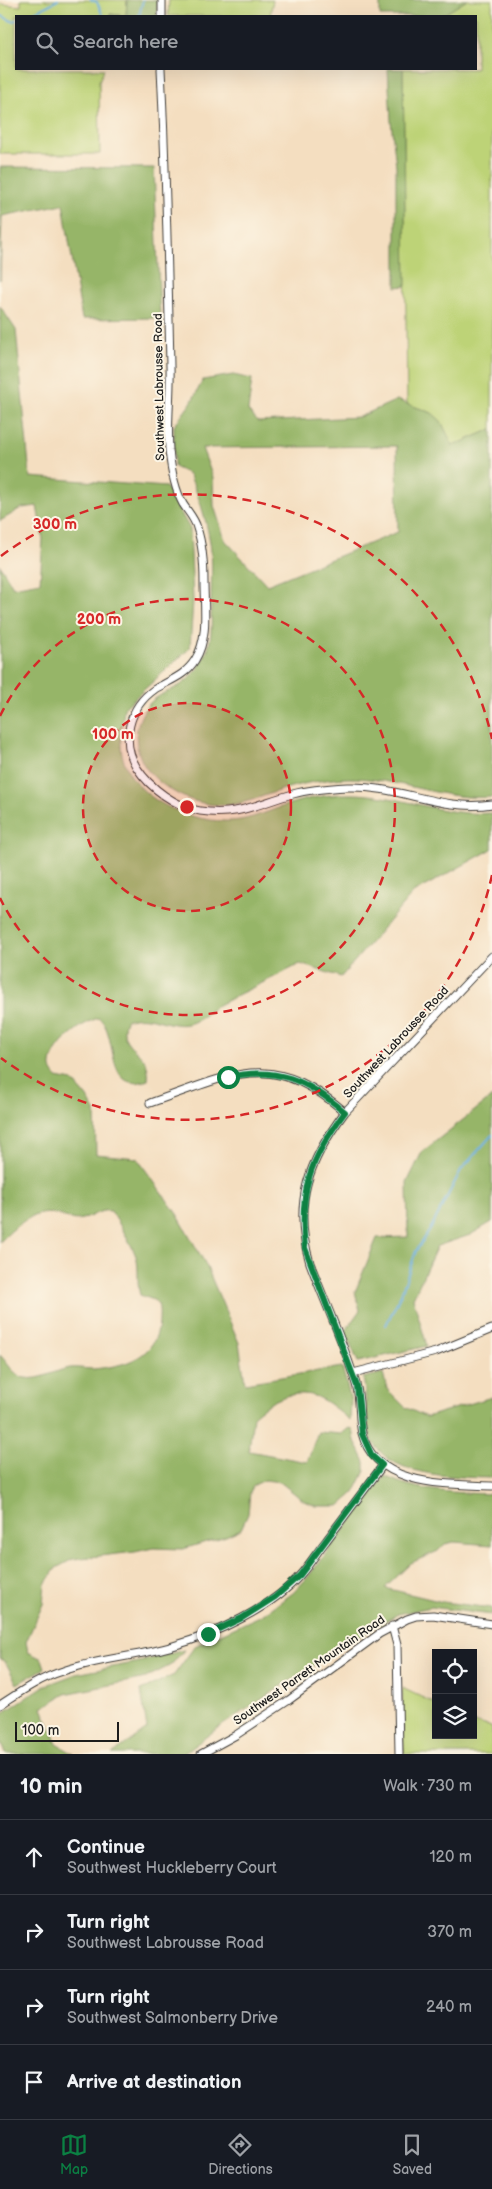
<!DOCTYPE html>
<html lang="en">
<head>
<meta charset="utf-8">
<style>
  body { margin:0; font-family:"Balsamiq Sans",sans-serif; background:#242831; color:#f1f3f6 }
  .controls { position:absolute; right:15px; bottom:15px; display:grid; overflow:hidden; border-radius:0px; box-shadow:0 5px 20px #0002 }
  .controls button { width:45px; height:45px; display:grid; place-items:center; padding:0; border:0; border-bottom:1px solid #363941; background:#171b24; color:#f1f3f6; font:25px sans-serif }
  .scale { position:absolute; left:15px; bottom:12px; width:104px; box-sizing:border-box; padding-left:5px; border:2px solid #1c1c1c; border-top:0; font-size:14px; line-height:18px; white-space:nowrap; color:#1c1c1c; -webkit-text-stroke:4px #fcf5e5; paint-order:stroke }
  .stop { position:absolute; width:15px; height:15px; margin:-11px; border:4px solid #0b8043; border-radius:50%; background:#fff }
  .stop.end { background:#0b8043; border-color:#fff; box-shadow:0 1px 5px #0008 }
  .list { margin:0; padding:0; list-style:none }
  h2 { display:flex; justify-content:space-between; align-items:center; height:65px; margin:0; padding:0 20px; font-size:21px }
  h2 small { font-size:16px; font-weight:400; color:#9ea1a6 }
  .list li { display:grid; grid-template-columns:32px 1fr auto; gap:15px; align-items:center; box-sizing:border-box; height:75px; padding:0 20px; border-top:1px solid #363941 }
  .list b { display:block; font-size:19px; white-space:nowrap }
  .list p { margin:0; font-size:16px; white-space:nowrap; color:#9ea1a6 }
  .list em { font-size:16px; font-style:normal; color:#9ea1a6 }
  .icon { flex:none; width:28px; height:28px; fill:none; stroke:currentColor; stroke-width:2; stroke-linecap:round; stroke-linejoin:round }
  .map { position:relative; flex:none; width:492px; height:1754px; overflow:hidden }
  .search { position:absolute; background:#171b24; box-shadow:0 5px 20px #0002; left:15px; right:15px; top:15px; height:55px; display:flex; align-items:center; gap:12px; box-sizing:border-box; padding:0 18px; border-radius:0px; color:#9ea1a6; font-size:19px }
  .sheet { height:365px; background:#171b24 }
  nav { display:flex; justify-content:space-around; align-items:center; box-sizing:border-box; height:70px; border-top:1px solid #363941; background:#171b24; font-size:14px; color:#9ea1a6 }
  nav a { display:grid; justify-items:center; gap:2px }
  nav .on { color:#0b8043 }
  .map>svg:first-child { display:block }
  .green { fill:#bdd377; stroke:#6c784a }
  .forest { fill:#96b568; stroke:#596842; fill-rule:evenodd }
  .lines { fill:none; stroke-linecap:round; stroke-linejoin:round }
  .stream { stroke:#68aedf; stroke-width:2 }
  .minor-casing { stroke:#3c3935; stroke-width:9 }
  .minor { stroke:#fff; stroke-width:7 }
  .route { stroke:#0b8043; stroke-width:6 }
  .ring { fill:none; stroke:#d62828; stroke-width:2.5; stroke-dasharray:9 6 }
  .labels { text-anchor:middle; stroke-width:4; stroke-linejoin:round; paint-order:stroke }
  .street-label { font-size:12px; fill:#1c1c1c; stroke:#fcf5e5 }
  .centre { fill:#d62828; stroke:#fcf5e5; stroke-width:2.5 }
  .ring-label { font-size:15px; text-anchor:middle; font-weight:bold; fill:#d62828; stroke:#fcf5e5; stroke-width:4; stroke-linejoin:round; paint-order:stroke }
</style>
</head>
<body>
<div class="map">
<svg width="492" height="1754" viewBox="0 0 492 1754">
  <rect width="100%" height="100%" fill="#fcf5e5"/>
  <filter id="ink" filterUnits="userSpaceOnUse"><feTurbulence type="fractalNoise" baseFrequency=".02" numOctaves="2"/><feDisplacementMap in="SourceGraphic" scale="10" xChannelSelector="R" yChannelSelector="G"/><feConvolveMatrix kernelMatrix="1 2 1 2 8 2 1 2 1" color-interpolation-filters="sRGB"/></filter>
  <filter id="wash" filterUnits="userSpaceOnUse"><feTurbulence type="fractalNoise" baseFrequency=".0096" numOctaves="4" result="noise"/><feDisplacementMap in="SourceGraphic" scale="20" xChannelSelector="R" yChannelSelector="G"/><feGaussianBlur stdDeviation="1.12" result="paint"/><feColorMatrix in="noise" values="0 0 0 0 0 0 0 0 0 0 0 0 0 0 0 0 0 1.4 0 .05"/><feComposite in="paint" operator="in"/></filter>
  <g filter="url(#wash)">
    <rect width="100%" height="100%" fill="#f4dec0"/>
    <path class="green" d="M21 0H127L126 16 111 14 110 16H16V69H104L99 81 100 154H0V4L21 6Z
      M169 0H273L270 16H168Z
      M467 0H492V429L453 446 432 413 407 404 403 69H476V16H441Z
      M402 1688 436 1704V1735H473V1722L492 1727V1754H404Z"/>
    <path class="forest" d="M127 0H157V16H110V14L126 16Z
      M380 0H467L441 16H380Z
      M388 69H403L406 286 396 287V166L391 121Z
      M0 167 154 168 160 318 82 319 63 204 2 216 0 280Z
      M0 306 16 330 30 477 166 487 190 529 193 600 190 648 124 708C123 720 120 734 121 746 124 798 195 827 240 820 257 817 271 810 287 805 307 798 329 794 350 794 400 794 441 817 492 813V849L413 893 341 977 300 964C274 978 246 990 220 1004 210 1009 201 1020 191 1023 170 1030 151 1011 126 1020 115 1052 152 1046 148 1080 104 1096 119 1034 99 1018 82 1022 53 1045 51 1064 50 1070 54 1074 57 1078L73 1081 86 1096 95 1111 96 1154 137 1158 177 1214 206 1265 239 1343 245 1383 342 1367 351 1401 350 1420C340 1413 331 1404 321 1399 298 1386 270 1400 253 1416L249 1451 307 1462 318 1432 341 1434 349 1428 353 1429 355 1441 365 1462V1471L354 1493 339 1506H316L304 1501 280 1482 265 1480 254 1485 250 1492 248 1514 241 1529 226 1536 183 1549 153 1548 135 1552 73 1559 56 1568 45 1584 43 1604 26 1642 28 1652 42 1659 45 1668 17 1684 6 1663 0 1658V1355C7 1362 14 1376 25 1378 41 1381 55 1370 70 1368 77 1367 85 1369 93 1369 125 1366 157 1358 159 1321 160 1299 158 1302 140 1295 136 1282 140 1270 136 1256 130 1241 120 1225 111 1211 98 1209 94 1217 82 1219 73 1222 65 1216 56 1214 31 1210 16 1226 0 1242V565L13 587 40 582 43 539 37 506 22 508 0 521Z
      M233 375 252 379 248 411 258 422 359 417 397 400 432 413 441 421 453 446 492 429V797C442 801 397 777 347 778 326 779 304 783 284 789 262 796 242 806 219 805 193 804 170 793 152 775 131 754 131 720 153 700 161 694 170 691 179 686 192 678 202 665 207 651 213 636 211 619 211 603 211 583 213 562 210 542 206 519 199 496 189 474L174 467V426L191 403 203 380ZM397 446 398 532 267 585 225 540 214 506 213 478 202 448Z
      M492 1097V1222L470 1235 437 1246 413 1298 427 1346 358 1362 345 1331 360 1310 355 1292 377 1238 408 1237 407 1183 422 1152Z
      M383 1373 387 1389 405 1407 426 1417 492 1397V1478C455 1477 383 1478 370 1434 365 1416 367 1396 363 1378Z
      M385 1476C414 1492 460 1493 492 1494V1545L454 1542 445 1544 438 1551 411 1563 385 1588 443 1602 492 1608V1615L431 1607 398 1614 337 1650 218 1728 183 1754H112L147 1729 141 1690 174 1675 195 1646 262 1615 293 1593 308 1577Z
      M184 1650 171 1665 146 1678 65 1694 42 1708 57 1744 74 1754H5L0 1741V1715L44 1686 76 1674 139 1662Z"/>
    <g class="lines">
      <path class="stream" d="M91 0 97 2 103 16
        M0 15 12 21 16 20
        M27 16 58 0
        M139 16 143 0
        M386 1325 401 1294 416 1251 430 1230 461 1170 492 1135"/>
    </g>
  </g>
  <g filter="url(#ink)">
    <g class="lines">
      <defs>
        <path id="minor" d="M162 16V0
          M161 69C166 168 168 267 170 366 171 394 167 422 169 450 171 469 174 488 183 504 188 512 195 519 197 528 203 546 204 564 204 583 204 608 209 638 195 660 185 676 170 680 155 689 129 707 120 741 137 768 150 788 176 807 200 811 238 817 259 803 293 794 311 789 330 788 348 787 398 785 442 812 492 804
          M492 956 345 1112C309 1160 292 1203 310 1263 325 1303 344 1343 356 1384 361 1400 358 1417 362 1433 375 1487 448 1484 492 1486
          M150 1103C232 1075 271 1048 345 1112
          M353 1373 436 1352 492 1329
          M392 1626 397 1645 399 1754
          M0 1705C20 1692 40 1678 63 1671 99 1658 137 1657 173 1646 215 1634 272 1608 301 1574 310 1564 317 1552 326 1541 345 1516 364 1490 383 1465
          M201 1754 236 1735 289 1700 379 1634 407 1619 416 1616 433 1615 492 1624"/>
      </defs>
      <use href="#minor" class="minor-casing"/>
      <use href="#minor" class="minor"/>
    </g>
  </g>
  <g class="lines" filter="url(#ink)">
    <path class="route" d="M208 1634 242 1618 275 1597 300 1575 382 1465 372 1456 362 1434 357 1386 305 1248C299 1189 310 1159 345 1112 307 1080 277 1066 228 1077"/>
  </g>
  <circle cx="187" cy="807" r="104" fill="#d62828" fill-opacity=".12"/>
  <g class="ring">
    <circle cx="187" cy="807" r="104"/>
    <path d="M0 716A208 208 0 1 1 0 898"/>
    <path d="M492 875A312 312 0 0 1 1 1058M1 556A312 312 0 0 1 492 739"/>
  </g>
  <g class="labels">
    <g class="street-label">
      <text transform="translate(159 387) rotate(-91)" y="4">Southwest Labrousse Road</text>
      <text transform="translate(396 1042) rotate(-47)" y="4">Southwest Labrousse Road</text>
      <text transform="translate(309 1670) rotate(-35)" y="4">Southwest Parrett Mountain Road</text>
    </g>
  </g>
  <circle cx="187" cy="807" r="8" class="centre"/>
  <g class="ring-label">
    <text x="55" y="529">300 m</text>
    <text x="99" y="624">200 m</text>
    <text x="113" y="739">100 m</text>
  </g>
</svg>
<div class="controls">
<button><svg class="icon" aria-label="locate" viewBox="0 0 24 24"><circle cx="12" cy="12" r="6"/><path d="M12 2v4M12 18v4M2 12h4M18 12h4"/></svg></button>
<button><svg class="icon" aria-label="layers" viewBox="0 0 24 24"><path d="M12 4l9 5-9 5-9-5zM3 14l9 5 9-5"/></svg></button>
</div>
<div class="scale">100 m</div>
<div class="stop" style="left:228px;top:1077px"></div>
<div class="stop end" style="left:208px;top:1634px"></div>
<div class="search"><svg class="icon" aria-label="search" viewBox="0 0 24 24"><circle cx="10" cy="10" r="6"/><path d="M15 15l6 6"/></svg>Search here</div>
</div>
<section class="sheet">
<h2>10 min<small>Walk · 730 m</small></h2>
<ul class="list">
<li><svg class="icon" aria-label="ahead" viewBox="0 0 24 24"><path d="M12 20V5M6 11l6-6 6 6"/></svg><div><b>Continue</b><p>Southwest Huckleberry Court</p></div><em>120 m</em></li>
<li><svg class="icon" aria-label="right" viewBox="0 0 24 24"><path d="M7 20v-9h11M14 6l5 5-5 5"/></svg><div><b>Turn right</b><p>Southwest Labrousse Road</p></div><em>370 m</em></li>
<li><svg class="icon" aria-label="right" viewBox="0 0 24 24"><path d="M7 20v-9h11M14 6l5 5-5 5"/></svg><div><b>Turn right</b><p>Southwest Salmonberry Drive</p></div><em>240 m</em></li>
<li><svg class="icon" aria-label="arrive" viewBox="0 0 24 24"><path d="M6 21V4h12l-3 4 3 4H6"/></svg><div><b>Arrive at destination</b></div></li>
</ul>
</section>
<nav>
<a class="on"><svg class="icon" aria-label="map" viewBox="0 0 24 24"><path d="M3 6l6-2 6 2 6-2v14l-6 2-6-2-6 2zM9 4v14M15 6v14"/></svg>Map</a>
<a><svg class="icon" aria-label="directions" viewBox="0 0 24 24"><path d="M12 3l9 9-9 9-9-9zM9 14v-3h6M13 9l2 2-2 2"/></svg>Directions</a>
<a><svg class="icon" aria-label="saved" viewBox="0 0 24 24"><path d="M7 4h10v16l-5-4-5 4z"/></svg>Saved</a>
</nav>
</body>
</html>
